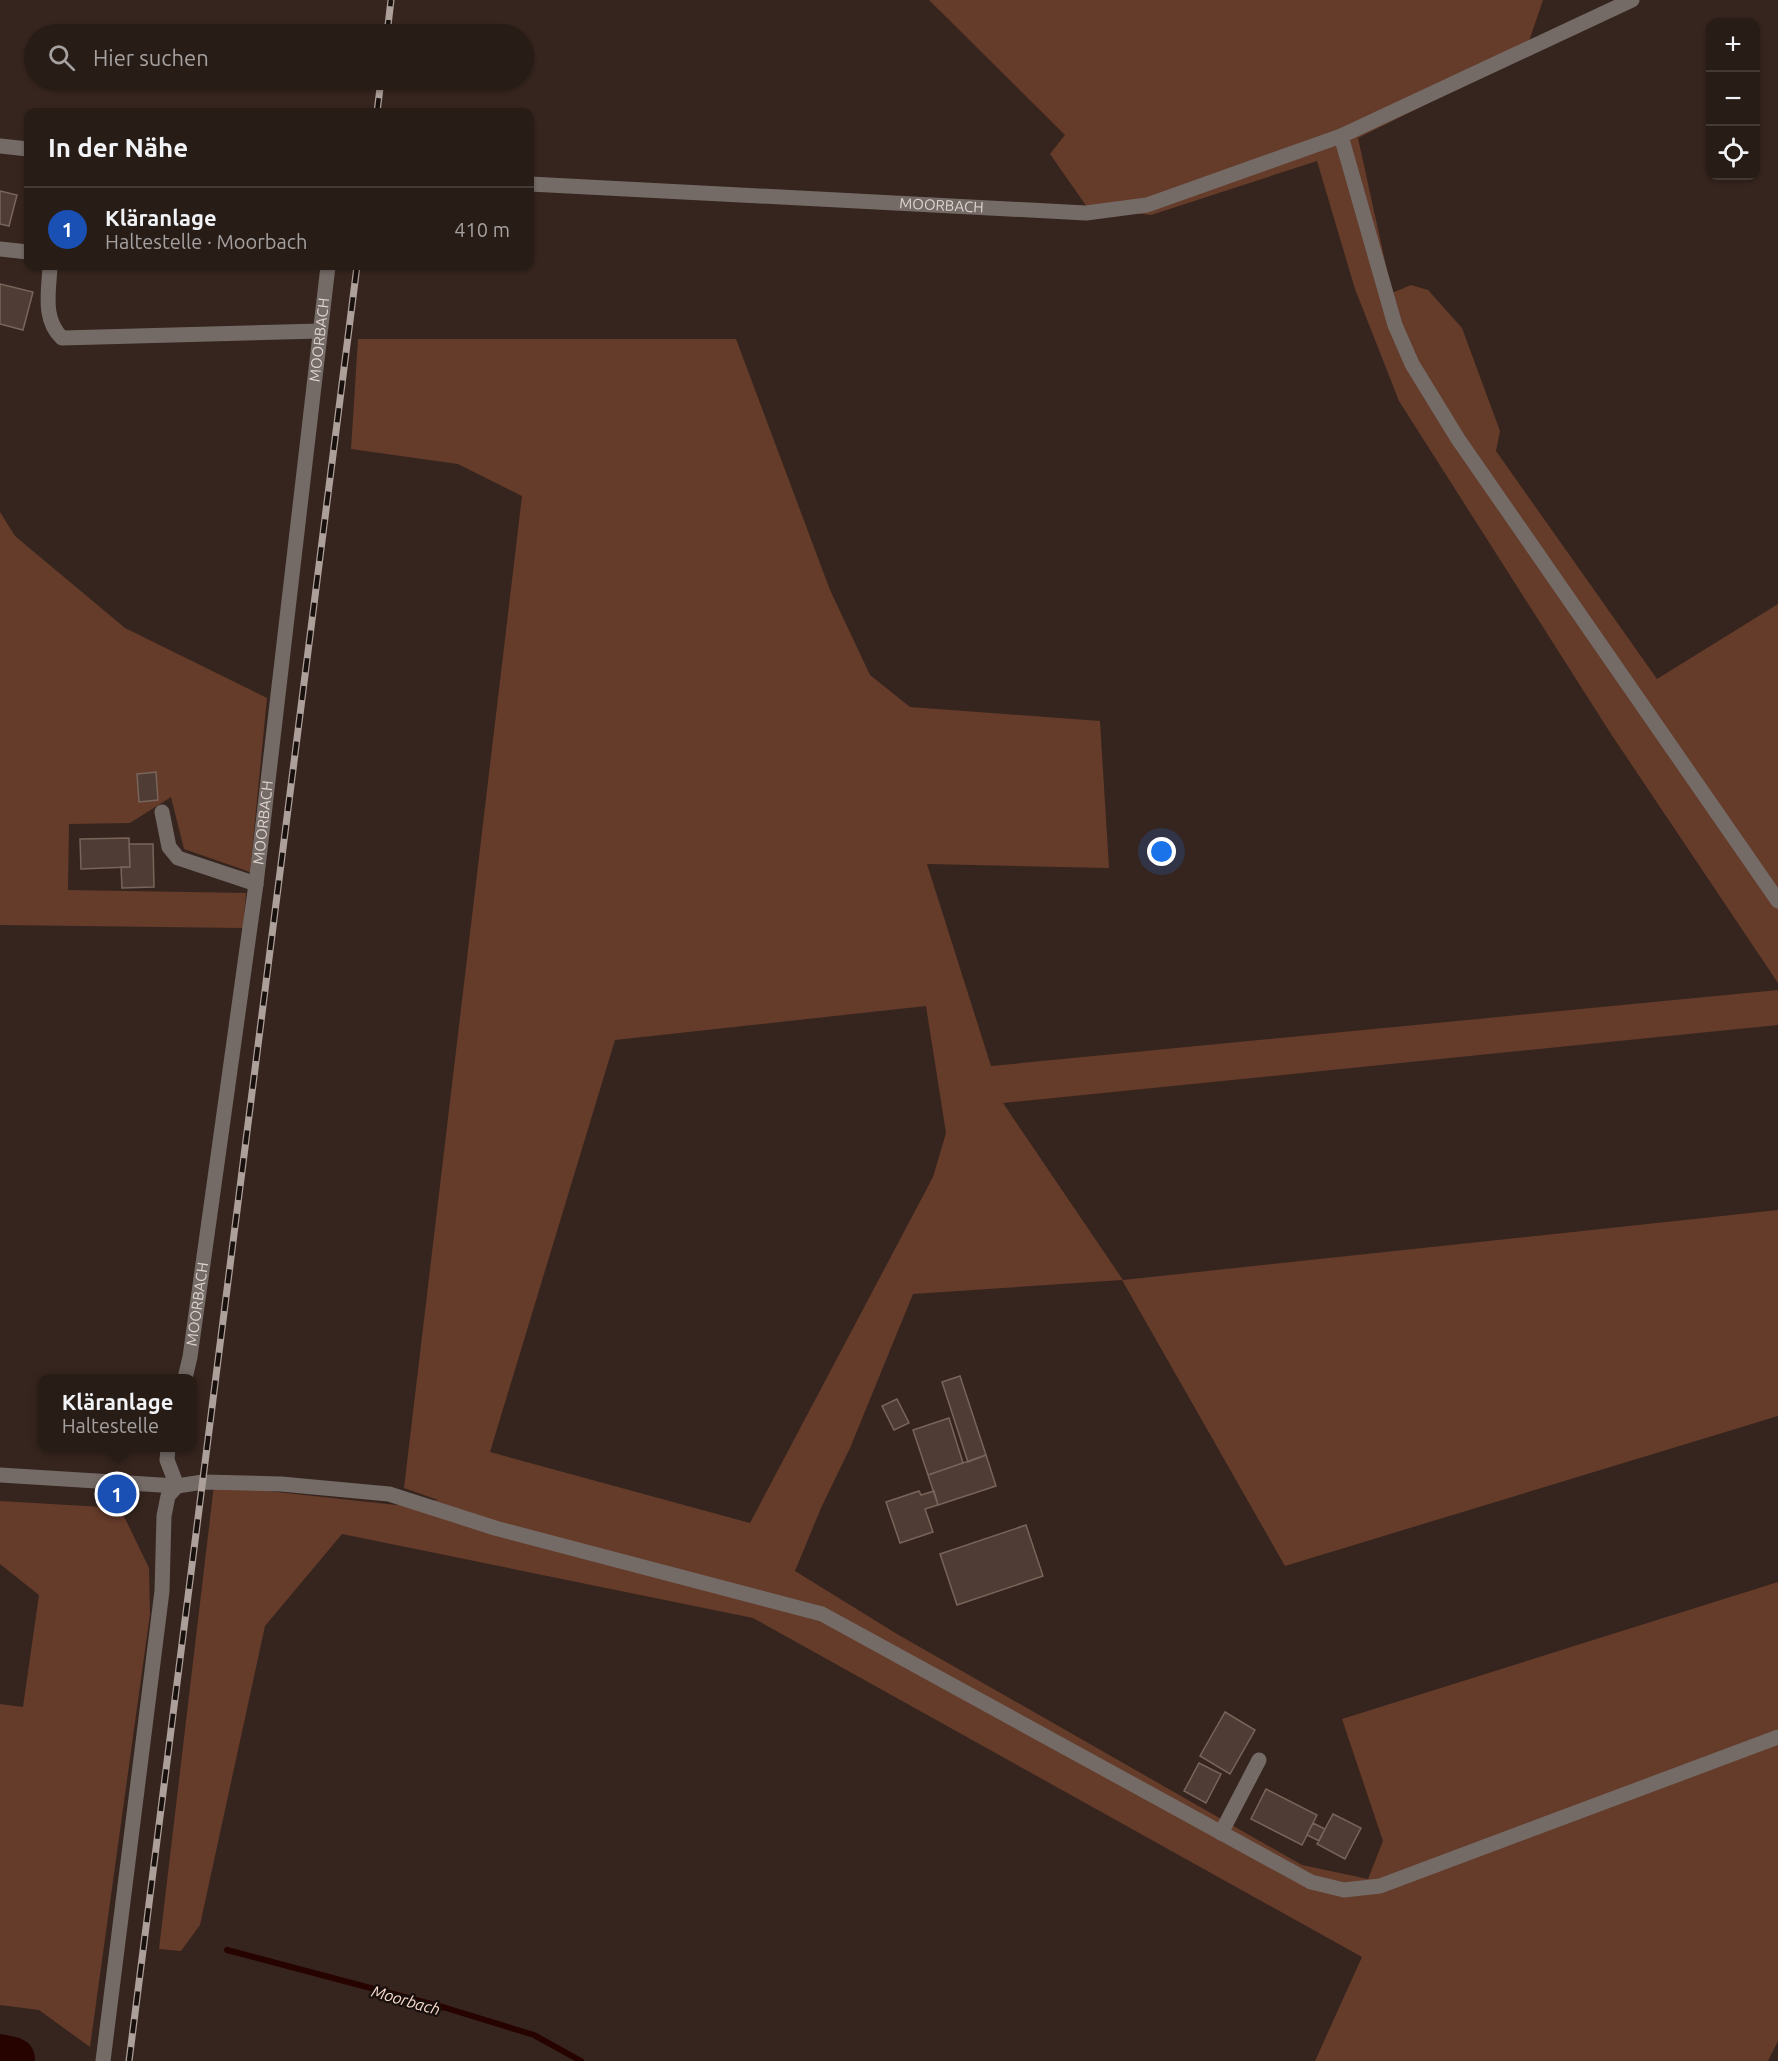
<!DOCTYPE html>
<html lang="de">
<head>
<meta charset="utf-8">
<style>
  body { margin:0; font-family:Ubuntu,sans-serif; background:#342923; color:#f1f3f6 }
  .controls { position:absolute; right:18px; top:18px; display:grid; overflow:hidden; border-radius:12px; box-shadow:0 2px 4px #0004 }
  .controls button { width:54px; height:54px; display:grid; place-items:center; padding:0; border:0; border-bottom:2px solid #443a35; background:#281c16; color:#f1f3f6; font:30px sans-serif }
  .you { position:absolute; left:1162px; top:852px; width:21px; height:21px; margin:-15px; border:4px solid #fff; border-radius:50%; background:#1a73e8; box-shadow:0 0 0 9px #1a73e833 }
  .badge { display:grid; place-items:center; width:39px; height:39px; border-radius:50%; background:#ea580c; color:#fff; font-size:20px; font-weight:700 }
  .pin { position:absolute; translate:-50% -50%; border:3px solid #fff; box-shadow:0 2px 6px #0006 }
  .popup { position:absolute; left:38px; top:1374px; width:159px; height:78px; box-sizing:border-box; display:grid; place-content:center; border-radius:12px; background:#281c16; filter:drop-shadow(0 2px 4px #0005); font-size:20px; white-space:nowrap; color:#a5a1a1 }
  .popup b { font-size:22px; color:#f1f3f6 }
  .popup::after { content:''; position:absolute; left:50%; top:100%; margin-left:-12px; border:12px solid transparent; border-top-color:#281c16 }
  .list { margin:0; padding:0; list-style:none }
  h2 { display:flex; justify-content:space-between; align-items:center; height:78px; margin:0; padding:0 24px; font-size:26px }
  h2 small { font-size:20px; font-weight:400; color:#a5a1a1 }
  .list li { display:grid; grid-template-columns:39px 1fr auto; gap:18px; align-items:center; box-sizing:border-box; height:84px; padding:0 24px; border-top:2px solid #443a35 }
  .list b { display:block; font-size:22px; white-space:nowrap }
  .list p { margin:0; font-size:20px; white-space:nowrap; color:#a5a1a1 }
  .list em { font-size:20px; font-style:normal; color:#a5a1a1 }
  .icon { flex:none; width:33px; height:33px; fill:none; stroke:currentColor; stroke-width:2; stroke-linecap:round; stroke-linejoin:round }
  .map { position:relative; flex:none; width:1778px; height:2061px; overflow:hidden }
  .search { position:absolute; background:#281c16; box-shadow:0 2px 4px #0004; left:24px; top:24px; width:510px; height:66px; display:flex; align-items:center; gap:15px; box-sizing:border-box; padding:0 21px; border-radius:33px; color:#a5a1a1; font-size:22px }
  .panel { position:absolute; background:#281c16; box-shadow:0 2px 4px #0004; left:24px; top:108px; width:510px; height:162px; border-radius:12px }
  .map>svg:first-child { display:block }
  .green { fill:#653b2a; fill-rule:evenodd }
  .water { fill:#270300 }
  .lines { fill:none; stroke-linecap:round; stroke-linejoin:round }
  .stream { stroke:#270300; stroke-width:6 }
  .building { fill:#4f3d35; stroke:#78645b; stroke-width:1.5 }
  .minor { stroke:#746b67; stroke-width:15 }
  .rail-casing { stroke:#ad9f9a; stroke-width:7 }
  .rail { stroke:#18100d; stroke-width:4.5; stroke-dasharray:14; stroke-linecap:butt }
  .labels { text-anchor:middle; stroke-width:4.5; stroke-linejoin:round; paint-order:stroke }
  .street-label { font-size:15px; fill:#dfd3cf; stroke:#18100d }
  .water-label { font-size:16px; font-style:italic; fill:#fbdccf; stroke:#18100d }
</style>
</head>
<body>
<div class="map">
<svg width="1778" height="2061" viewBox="0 0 1778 2061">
  <rect width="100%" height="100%" fill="#36251e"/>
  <path class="green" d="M929 0H1543L1524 56 1358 138 1392 293 1411 285 1428 290 1462 328 1500 431 1496 451 1657 679 1778 604V983L1611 734 1399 401 1355 289 1317 161 1151 215 1087 207 1050 154 1065 135Z
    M358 339H736L830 590 870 675 910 707 1100 721 1109 868 927 864 991 1066 1778 990V1025L1003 1103 1123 1280 1778 1210V1416L1285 1566 1122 1280 913 1294 850 1448 821 1508 795 1571 897 1634 1302 1865 1368 1879 1383 1841 1342 1719 1778 1582V2041L1768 2061H1315L1362 1957 753 1618 342 1534 265 1626 200 1925 181 1951 159 1949 214 1485 396 1505 438 1500 404 1488 522 496 458 464 351 449ZM926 1006 946 1133 933 1177 750 1523 490 1452 615 1040Z
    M0 512 15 536 125 628 267 698 250 872 184 849 171 797 130 823 69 824 68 890 246 893 243 928 0 925Z
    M0 1501 120 1508 149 1568 150 1614 90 2047 39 2010 0 2005V1704L23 1707 39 1595 0 1564Z"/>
  <path class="water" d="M0 2034C18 2037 35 2039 35 2061H0Z"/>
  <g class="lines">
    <path class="stream" d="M227 1950 446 2008 534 2035 581 2061"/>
  </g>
  <path class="building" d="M0 191 17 195 9 226 0 224Z
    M0 284 33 292 23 330 0 324Z
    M156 772 158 800 139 802 137 774Z
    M129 838 130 867 81 869 80 839Z
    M129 844H153L154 887 122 888 121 867H130Z
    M960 1376 986 1455 968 1462 942 1382Z
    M897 1399 909 1423 894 1430 882 1406Z
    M949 1418 963 1463 928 1475 913 1430Z
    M986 1455 996 1486 938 1505 928 1475Z
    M919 1491 921 1495 934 1491 938 1505 925 1509 933 1532 900 1543 886 1502Z
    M1026 1525 1043 1576 957 1605 940 1554Z
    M1225 1712 1255 1730 1230 1774 1200 1756Z
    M1199 1763 1221 1774 1206 1803 1184 1791Z
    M1266 1789 1317 1815 1302 1845 1251 1819Z
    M1333 1814 1361 1828 1345 1859 1317 1844Z
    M1313 1823 1325 1829 1319 1841 1307 1835Z"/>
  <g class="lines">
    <g class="minor">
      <path d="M1632 0 1341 136 1395 325 1412 364 1458 439 1778 901"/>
      <path d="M0 146 28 149"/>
      <path id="s1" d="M530 184 1086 213 1147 205 1341 136"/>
      <path d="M0 249 28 252"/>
      <path d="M50 266C49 291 42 319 62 338L320 331"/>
      <path d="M162 812 169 847 178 858 256 884"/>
      <path id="s2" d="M185 1378 190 1357 256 884 328 266"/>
      <path d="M168 1448 167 1460 177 1486"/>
      <path d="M0 1475 177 1486 203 1482 281 1484 389 1494 495 1528 822 1614 1311 1882 1344 1890 1380 1886 1778 1737"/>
      <path d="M1221 1833 1259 1760"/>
      <path d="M103 2061 162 1591 164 1516 168 1496 177 1486"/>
    </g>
    <defs>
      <path id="rail" d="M387 34 391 0
        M377 112 381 80
        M129 2061 357 266"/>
    </defs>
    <use href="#rail" class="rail-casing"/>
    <use href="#rail" class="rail"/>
  </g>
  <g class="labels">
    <g class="street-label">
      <text dy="5" stroke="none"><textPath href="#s1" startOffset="412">MOORBACH</textPath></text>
      <text dy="5" stroke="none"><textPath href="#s2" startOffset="1047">MOORBACH</textPath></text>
      <text dy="5" stroke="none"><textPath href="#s2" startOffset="561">MOORBACH</textPath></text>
      <text dy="5" stroke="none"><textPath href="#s2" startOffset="75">MOORBACH</textPath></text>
    </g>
    <g class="water-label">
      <text transform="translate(406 2000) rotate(16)" y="6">Moorbach</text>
    </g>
  </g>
</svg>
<div class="controls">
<button>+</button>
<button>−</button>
<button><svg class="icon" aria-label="locate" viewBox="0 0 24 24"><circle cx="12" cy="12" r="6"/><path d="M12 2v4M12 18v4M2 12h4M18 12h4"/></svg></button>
</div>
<div class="you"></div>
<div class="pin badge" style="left:117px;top:1494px;background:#1a4fb4">1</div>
<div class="popup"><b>Kläranlage</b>Haltestelle</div>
<div class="search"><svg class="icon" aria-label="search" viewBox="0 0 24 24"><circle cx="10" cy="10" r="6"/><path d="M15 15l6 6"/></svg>Hier suchen</div>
<section class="panel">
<h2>In der Nähe<small></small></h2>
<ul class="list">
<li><span class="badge" style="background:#1a4fb4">1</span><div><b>Kläranlage</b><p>Haltestelle · Moorbach</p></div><em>410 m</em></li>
</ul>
</section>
</div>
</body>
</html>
